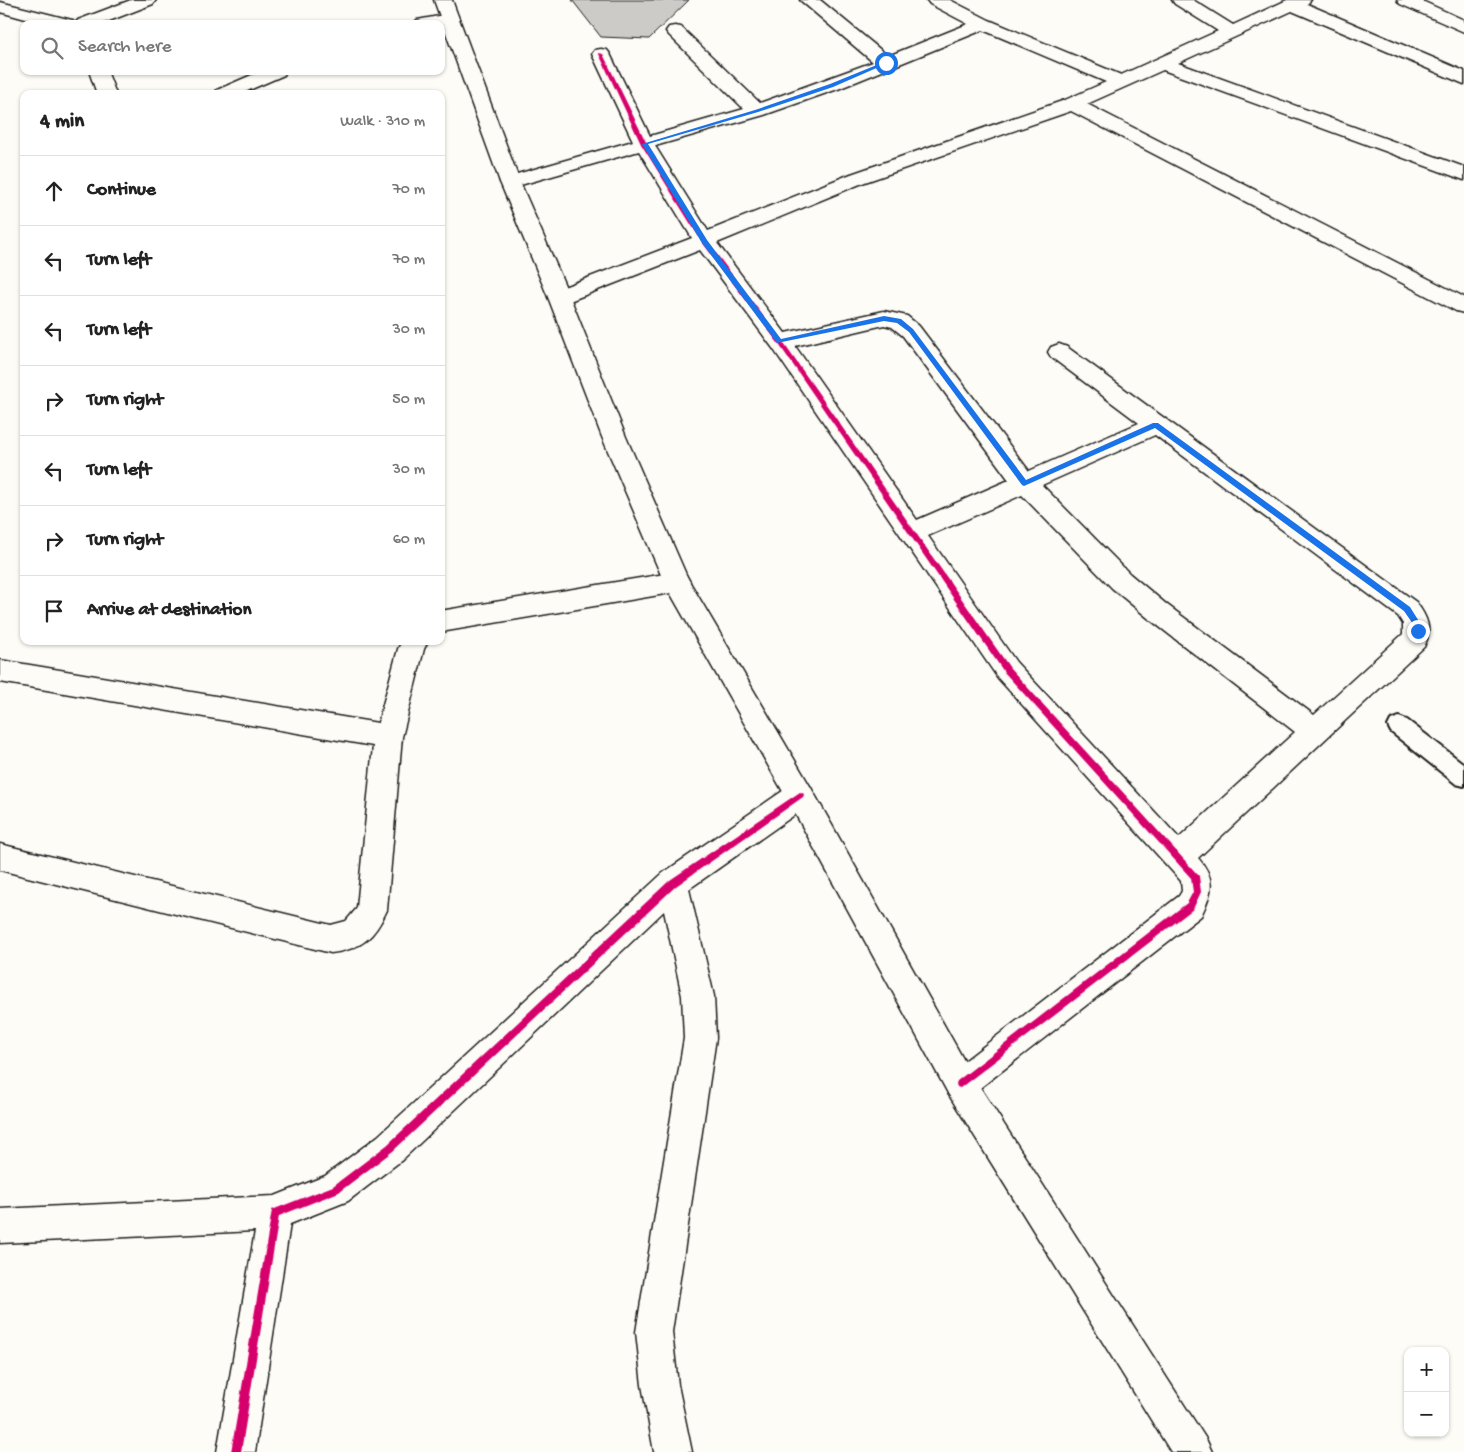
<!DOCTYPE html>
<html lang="en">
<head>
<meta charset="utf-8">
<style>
  body { margin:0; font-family:"Gochi Hand",sans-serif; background:#f2f2f2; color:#222 }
  .controls { position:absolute; right:15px; bottom:15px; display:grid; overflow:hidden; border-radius:10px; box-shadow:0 1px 4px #0004 }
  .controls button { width:45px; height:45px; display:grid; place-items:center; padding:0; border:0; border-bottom:1px solid #e0e0e0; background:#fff; color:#222; font:25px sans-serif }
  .stop { position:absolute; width:15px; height:15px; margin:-11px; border:4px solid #1a73e8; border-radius:50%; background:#fff }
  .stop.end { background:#1a73e8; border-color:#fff; box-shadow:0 1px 5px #0008 }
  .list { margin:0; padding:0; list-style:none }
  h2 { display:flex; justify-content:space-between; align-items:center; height:65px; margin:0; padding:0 20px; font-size:21px }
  h2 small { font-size:16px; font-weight:400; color:#767676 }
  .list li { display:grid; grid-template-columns:32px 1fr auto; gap:15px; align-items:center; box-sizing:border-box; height:70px; padding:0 20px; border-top:1px solid #e0e0e0 }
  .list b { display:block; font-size:19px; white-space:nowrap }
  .list em { font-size:16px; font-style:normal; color:#767676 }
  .icon { flex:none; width:28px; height:28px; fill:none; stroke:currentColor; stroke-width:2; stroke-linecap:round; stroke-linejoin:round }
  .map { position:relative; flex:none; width:1464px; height:1452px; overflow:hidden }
  .search { position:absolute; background:#fff; box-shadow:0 1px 4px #0004; left:20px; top:20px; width:425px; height:55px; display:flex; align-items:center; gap:12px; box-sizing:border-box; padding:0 18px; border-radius:10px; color:#767676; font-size:19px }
  .panel { position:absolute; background:#fff; box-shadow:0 1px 4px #0004; left:20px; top:90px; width:425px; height:555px; border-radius:10px }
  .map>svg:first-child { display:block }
  .building { fill:#cccbc8; stroke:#1c1c1c }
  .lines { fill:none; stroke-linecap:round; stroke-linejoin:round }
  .service-casing { stroke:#1c1c1c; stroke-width:4 }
  .minor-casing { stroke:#1c1c1c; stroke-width:3 }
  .secondary-casing { stroke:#1c1c1c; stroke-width:3 }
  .service { fill:#fdfcf7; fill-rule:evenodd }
  .minor { fill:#fdfcf7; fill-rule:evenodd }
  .secondary { fill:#fdfcf7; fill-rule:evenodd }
  .cycleway-casing { stroke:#fdfcf7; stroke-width:3 }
  .cycleway { fill:#d6006c; fill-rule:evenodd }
  .route { fill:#1a73e8 }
</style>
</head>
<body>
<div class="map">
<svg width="1464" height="1452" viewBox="0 0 1464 1452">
  <rect width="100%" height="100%" fill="#fdfcf7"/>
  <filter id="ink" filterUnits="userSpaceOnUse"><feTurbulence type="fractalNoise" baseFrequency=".02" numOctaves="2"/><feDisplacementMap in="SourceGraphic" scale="10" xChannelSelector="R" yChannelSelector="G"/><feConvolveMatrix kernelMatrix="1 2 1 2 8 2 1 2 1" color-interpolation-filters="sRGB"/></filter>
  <g filter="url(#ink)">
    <path class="building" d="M572 0H689L649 39 601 37Z"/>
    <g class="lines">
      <defs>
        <path id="service" d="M1399 717 1407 720 1464 764V786L1456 784 1391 732 1388 726 1391 720Z"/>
        <path id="minor" d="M131 0H156L153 4 101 24H75L78 20Z
          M800 0H820L888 56 968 24 930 4 927 0H950L989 20 1121 75 1218 31 1175 4 1172 0H1193L1233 25 1287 0H1311L1307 4 1464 71V84L1292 11 1178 63 1464 167V180L1163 70 1087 104 1464 297V313L1456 311 1071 111 865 182 717 243 785 333 884 311 907 316 919 326 1029 471 1139 423 1051 357 1048 352 1051 347 1059 344 1067 347 1416 602C1427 617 1433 629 1424 647L1198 858C1217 879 1212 893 1201 916L971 1095 960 1100 949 1095 944 1084 949 1073 1179 896 1182 891 1181 881 998 678 772 347 700 250 567 302 559 304 551 302 548 297 551 292 692 238 639 151 510 188 503 186 500 182 503 178 633 141 592 54 595 50 601 49 607 50 610 54 650 136 744 109 669 35 666 31 669 27 675 26 681 27 760 103 873 62ZM983 30 1106 82 1065 100 851 174 708 231 655 146 764 115 838 89ZM884 325 892 327 903 336 1009 480 917 520 795 346ZM1155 435 1398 616 1403 624V634L1314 715 1166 604 1130 574 1042 485ZM1022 495 1112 588 1148 618 1295 732 1179 838 1016 662 928 536Z
          M1397 0H1420L1464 20V32L1400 4Z
          M0 2 72 20 75 24H44L0 12Z
          M450 14 456 15 459 19 456 23 441 26V24H414L417 20Z
          M89 71H107L116 94H97Z
          M261 71H286L284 75 240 94H215L217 90Z
          M677 572 686 575 690 582 686 589 677 592 441 632V611L446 610Z
          M402 641H428L424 649 402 737 387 910C374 938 362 949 331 953L0 870V844L331 925 346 921 357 908 373 746 0 682V660L378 723 398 649Z
          M800 783 810 786 814 795 810 804 689 889 714 996 716 1038 672 1332 678 1385 692 1452H654L642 1385 636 1332 684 1038 682 996 664 911 402 1160 348 1201 290 1224 255 1452H217L255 1231 0 1243V1209L275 1196 325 1176 378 1136 663 873 790 786Z"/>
        <path id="secondary" d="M434 0H452L520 182 570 297 626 437 688 579 810 786 971 1073 1206 1439 1212 1452H1171L949 1095 790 804 664 582 602 437 548 297 500 182Z"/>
      </defs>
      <use href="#service" class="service-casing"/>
      <use href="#minor" class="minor-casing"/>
      <use href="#secondary" class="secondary-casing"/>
      <use href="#service" class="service"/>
      <use href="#minor" class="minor"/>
      <use href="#secondary" class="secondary"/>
      <defs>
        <path id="cycleway" d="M599 53 603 54 647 144 706 240 782 341 1010 668 1199 876 1201 892 1193 909 960 1088 957 1087 956 1084 957 1081 1187 903 1193 892 1191 878 1004 672 778 343 702 242 641 144 599 54Z
          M800 792 803 793 804 795 803 797 676 886 393 1151 339 1192 279 1216 241 1452H231L272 1210 333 1186 387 1145 670 880Z"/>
      </defs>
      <use href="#cycleway" class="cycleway-casing"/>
      <use href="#cycleway" class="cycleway"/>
    </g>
  </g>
  <path class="route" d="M884 62 888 63 833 87 758 112 648 144 707 240 781 339 884 316 901 319 913 329 1026 480 1153 423H1158L1410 607 1420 623 1421 634H1415L1413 624 1404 611 1155 428 1024 486 1022 485 909 332 897 323 884 321 777 343 702 243 642 144 755 110 830 84Z"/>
</svg>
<div class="controls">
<button>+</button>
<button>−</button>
</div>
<div class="stop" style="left:886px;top:63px"></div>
<div class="stop end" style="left:1418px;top:631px"></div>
<div class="search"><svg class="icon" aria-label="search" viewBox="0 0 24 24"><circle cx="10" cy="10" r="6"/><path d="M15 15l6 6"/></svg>Search here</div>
<section class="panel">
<h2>4 min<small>Walk · 310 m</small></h2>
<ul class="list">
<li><svg class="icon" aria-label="ahead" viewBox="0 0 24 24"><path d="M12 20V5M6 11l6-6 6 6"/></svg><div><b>Continue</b></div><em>70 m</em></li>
<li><svg class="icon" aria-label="left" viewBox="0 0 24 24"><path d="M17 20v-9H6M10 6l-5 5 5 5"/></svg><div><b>Turn left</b></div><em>70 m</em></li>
<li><svg class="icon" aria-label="left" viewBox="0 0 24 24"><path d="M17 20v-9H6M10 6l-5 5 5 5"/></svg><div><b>Turn left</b></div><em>30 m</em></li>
<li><svg class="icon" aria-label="right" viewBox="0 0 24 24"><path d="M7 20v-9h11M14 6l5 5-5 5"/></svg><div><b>Turn right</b></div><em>50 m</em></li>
<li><svg class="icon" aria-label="left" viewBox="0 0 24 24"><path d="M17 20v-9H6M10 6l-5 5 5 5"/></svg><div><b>Turn left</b></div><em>30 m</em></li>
<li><svg class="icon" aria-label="right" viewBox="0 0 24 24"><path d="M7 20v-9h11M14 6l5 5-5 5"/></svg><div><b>Turn right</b></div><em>60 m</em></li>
<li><svg class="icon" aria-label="arrive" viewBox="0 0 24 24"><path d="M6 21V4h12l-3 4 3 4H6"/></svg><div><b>Arrive at destination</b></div></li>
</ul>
</section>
</div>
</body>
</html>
